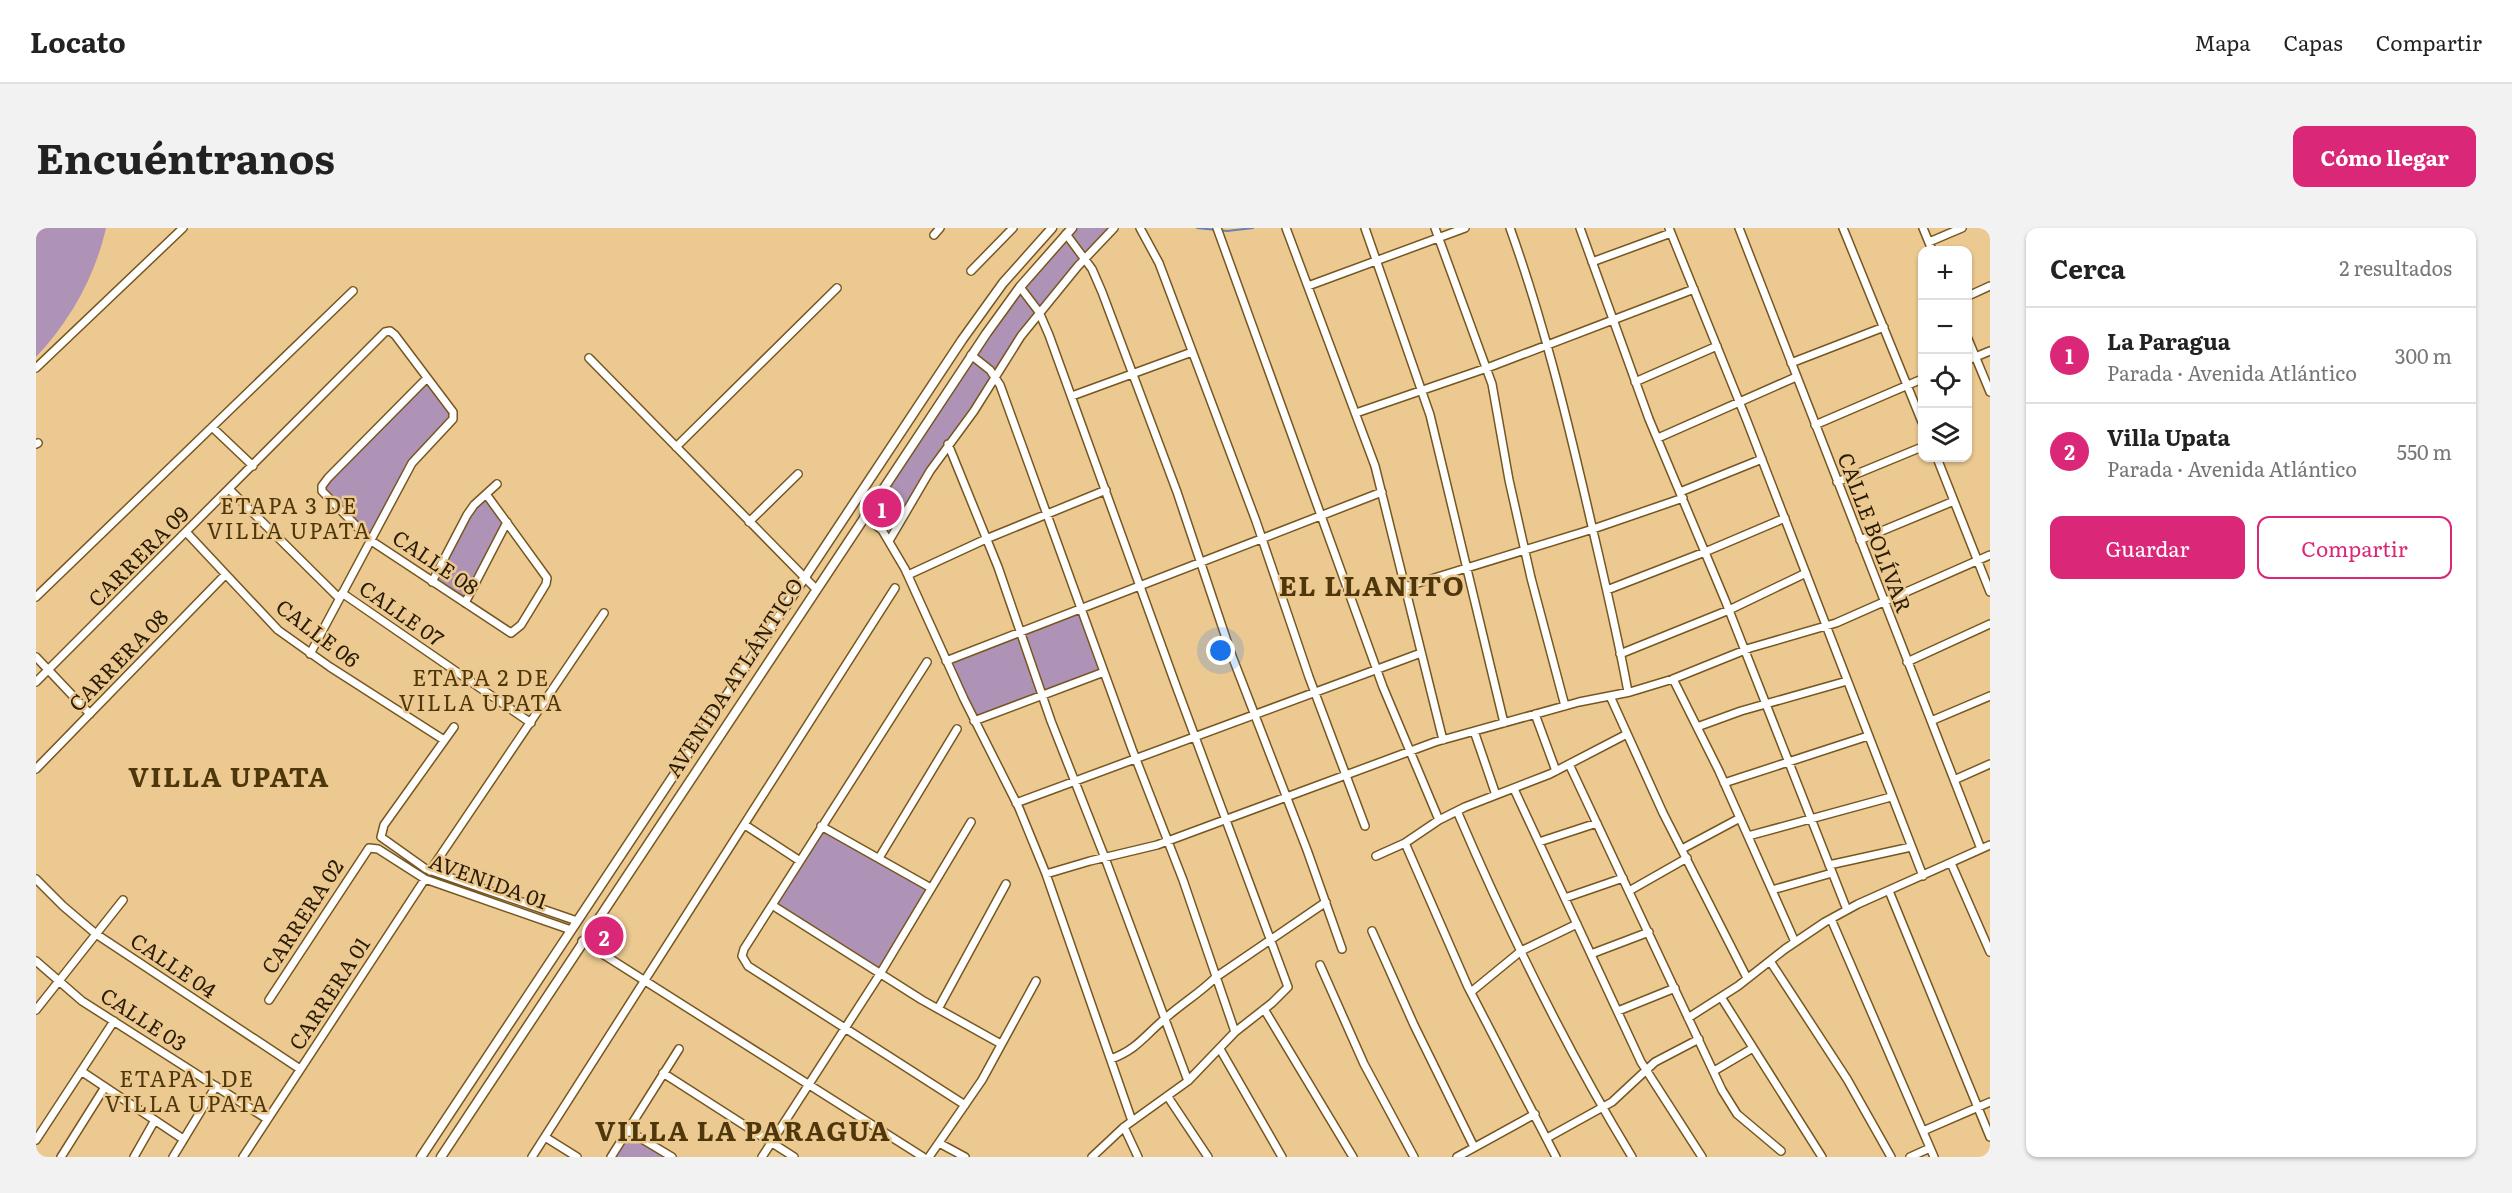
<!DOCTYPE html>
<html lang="es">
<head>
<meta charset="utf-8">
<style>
  body { margin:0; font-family:Literata,serif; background:#f2f2f2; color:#222 }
  .controls { position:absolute; right:18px; top:18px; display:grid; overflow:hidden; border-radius:12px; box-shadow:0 2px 4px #0004 }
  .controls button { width:54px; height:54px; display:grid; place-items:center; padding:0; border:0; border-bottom:2px solid #e0e0e0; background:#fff; color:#222; font:30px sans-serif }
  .you { position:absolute; left:1185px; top:423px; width:21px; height:21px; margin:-15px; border:4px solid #fff; border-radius:50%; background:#1a73e8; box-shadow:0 0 0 9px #1a73e833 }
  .badge { display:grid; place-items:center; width:39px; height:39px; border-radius:50%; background:#db2777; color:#fff; font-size:20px; font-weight:700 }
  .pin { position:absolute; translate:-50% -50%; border:3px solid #fff; box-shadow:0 2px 6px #0006 }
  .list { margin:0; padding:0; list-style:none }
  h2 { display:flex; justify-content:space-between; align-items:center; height:78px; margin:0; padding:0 24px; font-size:26px }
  h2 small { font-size:20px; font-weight:400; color:#767676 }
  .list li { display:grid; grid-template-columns:39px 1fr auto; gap:18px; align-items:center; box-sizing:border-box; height:96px; padding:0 24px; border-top:2px solid #e0e0e0 }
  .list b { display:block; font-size:22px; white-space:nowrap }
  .list p { margin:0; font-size:20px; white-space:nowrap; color:#767676 }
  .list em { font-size:20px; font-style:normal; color:#767676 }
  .actions { display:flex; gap:12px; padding:18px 24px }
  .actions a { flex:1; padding:14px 0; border:2px solid #db2777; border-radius:12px; text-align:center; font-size:21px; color:#db2777 }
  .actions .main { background:#db2777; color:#fff }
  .icon { flex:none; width:33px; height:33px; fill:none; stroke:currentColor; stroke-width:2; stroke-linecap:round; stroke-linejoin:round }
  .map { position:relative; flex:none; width:1954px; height:929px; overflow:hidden; border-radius:12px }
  header { display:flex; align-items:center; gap:36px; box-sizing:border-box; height:84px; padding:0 30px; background:#fff; border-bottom:2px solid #e0e0e0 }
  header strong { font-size:28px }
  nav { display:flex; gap:33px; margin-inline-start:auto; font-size:21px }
  .intro { display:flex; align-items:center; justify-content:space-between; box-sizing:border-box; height:144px; padding:0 36px }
  h1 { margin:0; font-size:42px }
  .button { padding:15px 27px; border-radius:12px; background:#db2777; color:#fff; font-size:21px; font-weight:700 }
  main { display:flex; gap:36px; padding:0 36px }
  aside { flex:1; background:#fff; border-radius:12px; box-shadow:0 2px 4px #0004 }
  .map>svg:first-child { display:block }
  .green { fill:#af93b7 }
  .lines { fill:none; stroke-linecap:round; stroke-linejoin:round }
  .stream { stroke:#6383b4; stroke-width:2 }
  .minor-casing { stroke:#765720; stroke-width:10 }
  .tertiary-casing { stroke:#765720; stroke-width:11 }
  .minor { stroke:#fff; stroke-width:7 }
  .tertiary { stroke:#fff; stroke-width:8 }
  .labels { text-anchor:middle; stroke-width:5; stroke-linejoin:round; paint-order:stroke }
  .street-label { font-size:21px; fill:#291c06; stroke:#ecc991 }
  .neighbourhood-label { font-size:22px; letter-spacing:1.5px; fill:#4e370b; stroke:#ecc991 }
  .district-label { font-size:27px; font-weight:bold; letter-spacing:1.5px; fill:#4e370b; stroke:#ecc991 }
</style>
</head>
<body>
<header>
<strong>Locato</strong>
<nav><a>Mapa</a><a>Capas</a><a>Compartir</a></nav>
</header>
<div class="intro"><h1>Encuéntranos</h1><a class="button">Cómo llegar</a></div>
<main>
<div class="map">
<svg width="1954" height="929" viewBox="0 0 1954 929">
  <rect width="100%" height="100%" fill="#ecc991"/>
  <path class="green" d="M0 0H70C59 49 34 93 0 129Z
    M1036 0H1078L1008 77 915 212 853 313 828 288 967 80Z
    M391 150 417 187 381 228 334 312 287 266 286 258Z
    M450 266 471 294 429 375 396 354 424 299Z
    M1045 380 1068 444 938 493 910 433Z
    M785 598 895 660 844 746 736 677Z
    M591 902 636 929H575Z"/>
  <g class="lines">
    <path class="stream" d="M1161 0 1191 3 1217 0"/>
    <defs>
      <path id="minor" d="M1104 0 1123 35 1220 293 1273 449 1329 598
        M1181 0 1347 459 1403 592
        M1250 0 1339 238 1407 512
        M1329 0 1394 187 1468 495
        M1399 0 1456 156 1473 252 1495 350 1529 478
        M1474 0C1507 92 1530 186 1552 281 1566 342 1581 403 1592 464
        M1544 0 1613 191 1689 372 1811 682
        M1633 0 1711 193 1887 648
        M1703 0 1945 621
        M1807 0 1886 194
        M1887 0 1896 22
        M1030 6 1056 41 1066 64 1141 264 1196 428 1271 622 1306 721
        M898 7 904 0
        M1893 14 1926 0
        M1556 34 1635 5
        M935 43 977 0
        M1272 58 1429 0
        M984 59 1003 84 1013 107 1139 455 1252 759 1236 775 1199 804 1152 853 1088 899 1056 929
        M1932 68 1954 58
        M1932 111 1954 164
        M935 127 954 142 964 157 1096 521 1147 652 1199 804
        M553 130 780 361
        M1932 132 1954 123
        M1755 135 1848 99
        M0 140 147 0
        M391 150 292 250 286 258V263L334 312 475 405 485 397 510 356 511 350 450 266
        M1599 154 1681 118
        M1036 168 1156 124
        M1320 185 1451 140 1658 61
        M1779 197 1886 151
        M176 199 217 238
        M1622 210 1760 149
        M0 216 2 215
        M912 216 962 339 1015 493 1069 630 1152 853
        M640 219 801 60
        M1901 230 1954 364
        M1801 254 1886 219
        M194 262 303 370
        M1644 264 1726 231
        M828 288 846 302 869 341 928 471 983 580 1010 646 1096 893
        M713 294 762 246
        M151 305 242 402 294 439 408 512
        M1824 312 1918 273
        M853 313 894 243 938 183 985 108 1042 38 1078 0
        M872 347 950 311 1070 262
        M396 354 431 287 438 277 461 256
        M1369 359 1557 301 1647 270
        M1571 362 1669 324 1749 290
        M306 365 495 495
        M0 369 317 63
        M429 375 471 294
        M1584 426 1693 382 1770 345
        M0 429 54 486
        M910 433 1346 264
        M891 434 708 721 706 728 712 738 929 877
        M1871 434 1954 396
        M1637 451 1683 543 1759 714
        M0 454 349 104 354 103 359 107 417 184V191L376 235 274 426
        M1574 468 1627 585 1711 750
        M1499 486 1520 543
        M938 493 1068 444
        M1895 493 1954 468
        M418 499 348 597 345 609 390 641 541 693
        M1661 499 1705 483 1811 453
        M1438 503 1460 567
        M1533 536 1686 862 1701 886 1745 923
        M0 541 189 347
        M1918 552 1954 536
        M1688 555 1832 508
        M1478 561 1605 834 1666 929
        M980 575 1385 425
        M1421 583C1472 702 1529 819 1596 929
        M709 597 764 633
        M785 598 895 660
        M1712 608 1855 569
        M1503 614 1561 595
        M1369 615 1432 759 1520 929
        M1646 621 1704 590
        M1340 628 1369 615 1403 592 1429 579 1514 546 1591 506
        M843 630 921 501
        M1915 635 1954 724
        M1793 637 1875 619
        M394 643 568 385
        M1010 646 1054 633 1121 617 1399 514 1543 474 1594 464 1637 451 1714 420 1800 395 1954 327
        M0 651 27 678 60 706 264 841
        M1736 662 1796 645
        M1593 663 1651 630
        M1853 663 1954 909
        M1529 670 1587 650
        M736 677 886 772 965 816
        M1795 691 1898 929
        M1336 703 1378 797 1438 919
        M546 713 887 929
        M1555 726 1613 704
        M0 733 46 773 231 891
        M1734 733 1811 851 1855 929
        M1284 737 1328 836 1378 929
        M1435 764 1485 723 1541 696
        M1685 769 1786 929
        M233 772 333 620 342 621 389 651 535 702
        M902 781 970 656
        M1228 781 1317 929
        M0 782 87 672
        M1582 783 1639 760
        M1652 790 1702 758 1749 721 1789 694 1822 676 1954 617
        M1184 821 1246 929
        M1075 831C1099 822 1106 811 1124 795 1142 778 1163 766 1180 749L1290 674
        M45 843 147 911
        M1678 843 1717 820
        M627 845 758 929
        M1132 869 1172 929
        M1088 899 1102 929
        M591 902 636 929
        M1887 903 1954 874
        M509 909 541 929
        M1511 910 1576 874 1619 834 1663 811
        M0 912 78 793
        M903 915 929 929
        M25 929 69 859
        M98 929 119 892
        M137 929 180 858
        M207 929 389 651
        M496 929 859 360
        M575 929 643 821
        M726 929 844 746 935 594
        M893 929 946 852 1000 753
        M1421 929 1499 886
        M1874 929 1894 920"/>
      <path id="tertiary" d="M385 929 926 112 967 55 1016 0
        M405 929 950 106 984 59 1036 0"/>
    </defs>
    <use href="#minor" class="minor-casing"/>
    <use href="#tertiary" class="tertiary-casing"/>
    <use href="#minor" class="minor"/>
    <use href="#tertiary" class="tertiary"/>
  </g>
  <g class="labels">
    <g class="street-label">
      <text transform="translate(1838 305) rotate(69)" y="7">CALLE BOLÍVAR</text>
      <text transform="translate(103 329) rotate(-45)" y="7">CARRERA 09</text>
      <text transform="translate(399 335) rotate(34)" y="7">CALLE 08</text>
      <text transform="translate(365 386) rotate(35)" y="7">CALLE 07</text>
      <text transform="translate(281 406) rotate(37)" y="7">CALLE 06</text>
      <text transform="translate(83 433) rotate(-46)" y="7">CARRERA 08</text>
      <text transform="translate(699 450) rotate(-57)" y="7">AVENIDA ATLÁNTICO</text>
      <text transform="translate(452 654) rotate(20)" y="7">AVENIDA 01</text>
      <text transform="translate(267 689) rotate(-57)" y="7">CARRERA 02</text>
      <text transform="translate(137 738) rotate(34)" y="7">CALLE 04</text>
      <text transform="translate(294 766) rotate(-57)" y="7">CARRERA 01</text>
      <text transform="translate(107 792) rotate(33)" y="7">CALLE 03</text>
    </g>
    <g class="neighbourhood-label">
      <text x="253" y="286">ETAPA 3 DE<tspan x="253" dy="25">VILLA UPATA</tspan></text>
      <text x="445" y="458">ETAPA 2 DE<tspan x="445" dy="25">VILLA UPATA</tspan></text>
      <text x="151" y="859">ETAPA 1 DE<tspan x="151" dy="25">VILLA UPATA</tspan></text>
    </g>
    <g class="district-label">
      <text x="1336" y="368">EL LLANITO</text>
      <text x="193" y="559">VILLA UPATA</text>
      <text x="707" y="913">VILLA LA PARAGUA</text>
    </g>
  </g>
</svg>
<div class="controls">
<button>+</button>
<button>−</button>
<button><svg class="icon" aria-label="locate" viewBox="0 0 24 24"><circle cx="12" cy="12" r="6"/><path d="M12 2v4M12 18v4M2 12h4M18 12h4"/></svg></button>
<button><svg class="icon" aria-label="layers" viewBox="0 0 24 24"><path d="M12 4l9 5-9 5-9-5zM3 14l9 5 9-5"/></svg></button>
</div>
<div class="you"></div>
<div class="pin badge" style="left:846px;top:280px">1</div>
<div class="pin badge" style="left:568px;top:708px">2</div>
</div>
<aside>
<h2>Cerca<small>2 resultados</small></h2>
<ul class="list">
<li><span class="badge">1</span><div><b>La Paragua</b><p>Parada · Avenida Atlántico</p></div><em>300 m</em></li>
<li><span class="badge">2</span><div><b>Villa Upata</b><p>Parada · Avenida Atlántico</p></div><em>550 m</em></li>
</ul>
<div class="actions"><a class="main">Guardar</a><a>Compartir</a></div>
</aside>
</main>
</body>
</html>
